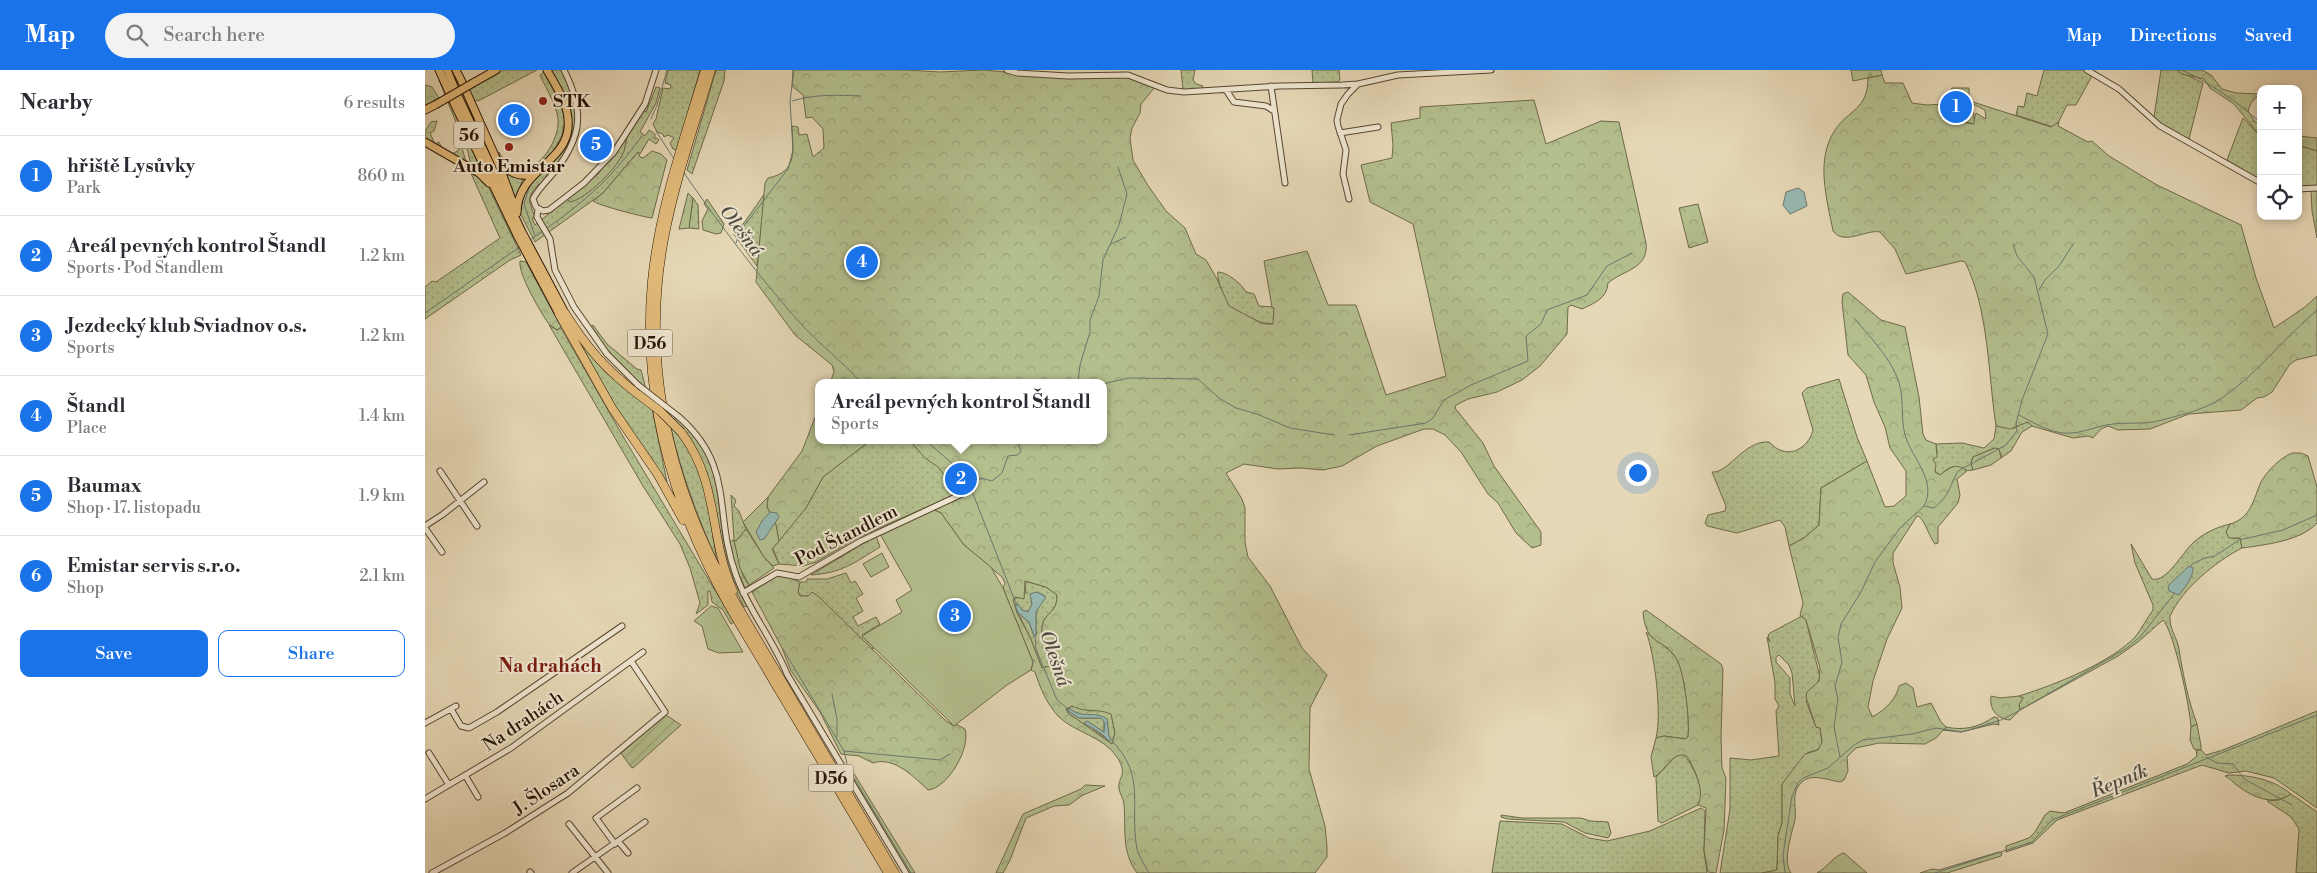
<!DOCTYPE html>
<html lang="en">
<head>
<meta charset="utf-8">
<style>
  body { margin:0; font-family:"Libre Bodoni",serif; background:#f2f2f3; color:#2b2b33 }
  .controls { position:absolute; right:15px; top:15px; display:grid; overflow:hidden; border-radius:10px; box-shadow:0 2px 8px #0003 }
  .controls button { width:45px; height:45px; display:grid; place-items:center; padding:0; border:0; border-bottom:1px solid #e1e1e2; background:#fff; color:#2b2b33; font:25px sans-serif }
  .you { position:absolute; left:1212px; top:402px; width:18px; height:18px; margin:-12px; border:4px solid #fff; border-radius:50%; background:#1a73e8; box-shadow:0 0 0 8px #1a73e833 }
  .badge { display:grid; place-items:center; width:32px; height:32px; border-radius:50%; background:#1a73e8; color:#fff; font-size:16px; font-weight:700 }
  .pin { position:absolute; translate:-50% -50%; border:2px solid #fff; box-shadow:0 1px 5px #0006 }
  .popup { position:absolute; left:390px; top:309px; width:292px; height:65px; box-sizing:border-box; display:grid; place-content:center; border-radius:10px; background:#fff; filter:drop-shadow(0 1px 4px #0005); font-size:16px; white-space:nowrap; color:#7c7c81 }
  .popup b { font-size:19px; color:#2b2b33 }
  .popup::after { content:''; position:absolute; left:50%; top:100%; margin-left:-10px; border:10px solid transparent; border-top-color:#fff }
  .list { margin:0; padding:0; list-style:none }
  h2 { display:flex; justify-content:space-between; align-items:center; height:65px; margin:0; padding:0 20px; font-size:21px }
  h2 small { font-size:16px; font-weight:400; color:#7c7c81 }
  .list li { display:grid; grid-template-columns:32px 1fr auto; gap:15px; align-items:center; box-sizing:border-box; height:80px; padding:0 20px; border-top:1px solid #e1e1e2 }
  .list b { display:block; font-size:19px; white-space:nowrap }
  .list p { margin:0; font-size:16px; white-space:nowrap; color:#7c7c81 }
  .list em { font-size:16px; font-style:normal; color:#7c7c81 }
  .actions { display:flex; gap:10px; padding:15px 20px }
  .actions a { flex:1; padding:11px 0; border:1px solid #1a73e8; border-radius:10px; text-align:center; font-size:18px; color:#1a73e8 }
  .actions .main { background:#1a73e8; color:#fff }
  .icon { flex:none; width:28px; height:28px; fill:none; stroke:currentColor; stroke-width:2; stroke-linecap:round; stroke-linejoin:round }
  .map { position:relative; flex:none; width:1892px; height:803px; overflow:hidden }
  header { display:flex; align-items:center; gap:30px; box-sizing:border-box; height:70px; padding:0 25px; background:#1a73e8; color:#fff }
  header strong { font-size:24px }
  nav { display:flex; gap:28px; margin-inline-start:auto; font-size:18px }
  .search { width:350px; height:45px; background:#f2f2f3; display:flex; align-items:center; gap:12px; box-sizing:border-box; padding:0 18px; border-radius:28px; color:#7c7c81; font-size:19px }
  main { display:flex }
  aside { flex:1; background:#fff }
  .map>svg:first-child { display:block }
  .grass { fill:url(#grass-dots); stroke:#6e6a4a; fill-rule:evenodd }
  .forest { fill:url(#forest-crowns); stroke:#6e6a4a; fill-rule:evenodd }
  .cemetery { fill:url(#cemetery-stones); stroke:#6e6a4a }
  .park { fill:#b4bf8e; stroke:#6e6a4a }
  .garden { fill:url(#garden-furrows); stroke:#6e6a4a }
  .water { fill:#97b9b3; stroke:#6b776e }
  .lines { fill:none; stroke-linecap:round; stroke-linejoin:round }
  .stream { stroke:#6b776e; stroke-width:1 }
  .minor-casing { stroke:#584532; stroke-width:7 }
  .major-casing { stroke:#281406; stroke-width:9 }
  .highway-casing { stroke:#281406; stroke-width:9 }
  .minor { stroke:#efe6d0; stroke-width:5 }
  .major { stroke:#e3bc7b; stroke-width:7 }
  .highway { stroke:#e3bc7b; stroke-width:8 }
  .minor-bridge-casing { stroke:#584532; stroke-width:7; stroke-linecap:butt }
  .major-bridge-casing { stroke:#281406; stroke-width:9; stroke-linecap:butt }
  .highway-bridge-casing { stroke:#281406; stroke-width:9; stroke-linecap:butt }
  .minor-bridge { stroke:#efe6d0; stroke-width:5 }
  .major-bridge { stroke:#e3bc7b; stroke-width:7 }
  .highway-bridge { stroke:#e3bc7b; stroke-width:8 }
  .poi-dot { fill:#8f2418; stroke:#efe6d0; stroke-width:2 }
  .labels { text-anchor:middle; stroke-width:4; stroke-linejoin:round; paint-order:stroke }
  .shield { fill:#efe6d0; stroke:#645343; stroke-width:1 }
  .shield-label { font-size:16px; font-weight:bold; fill:#281406 }
  .poi-label { font-size:18px; font-weight:bold; fill:#281406; stroke:#efe6d0; text-anchor:start }
  .street-label { font-size:18px; fill:#281406; stroke:#efe6d0 }
  .water-label { font-size:19px; font-style:italic; fill:#4f4e43; stroke:#efe6d0 }
  .neighbourhood-label { font-size:19px; font-weight:bold; fill:#7a1f14; stroke:#efe6d0 }
</style>
</head>
<body>
<header>
<strong>Map</strong>
<div class="search"><svg class="icon" aria-label="search" viewBox="0 0 24 24"><circle cx="10" cy="10" r="6"/><path d="M15 15l6 6"/></svg>Search here</div>
<nav><a>Map</a><a>Directions</a><a>Saved</a></nav>
</header>
<main>
<aside>
<h2>Nearby<small>6 results</small></h2>
<ul class="list">
<li><span class="badge">1</span><div><b>hřiště Lysůvky</b><p>Park</p></div><em>860 m</em></li>
<li><span class="badge">2</span><div><b>Areál pevných kontrol Štandl</b><p>Sports · Pod Štandlem</p></div><em>1.2 km</em></li>
<li><span class="badge">3</span><div><b>Jezdecký klub Sviadnov o.s.</b><p>Sports</p></div><em>1.2 km</em></li>
<li><span class="badge">4</span><div><b>Štandl</b><p>Place</p></div><em>1.4 km</em></li>
<li><span class="badge">5</span><div><b>Baumax</b><p>Shop · 17. listopadu</p></div><em>1.9 km</em></li>
<li><span class="badge">6</span><div><b>Emistar servis s.r.o.</b><p>Shop</p></div><em>2.1 km</em></li>
</ul>
<div class="actions"><a class="main">Save</a><a>Share</a></div>
</aside>
<div class="map">
<svg width="1892" height="803" viewBox="0 0 1892 803">
  <defs>
    <pattern id="grass-dots" width="8" height="8" patternUnits="userSpaceOnUse" patternTransform="scale(1.25)"><rect width="8" height="8" fill="#b4bf8e"/><path d="M2 2h.1M6 6h.1" fill="none" stroke="#9ba379" stroke-width="1.8" stroke-linecap="round"/></pattern>
    <pattern id="forest-crowns" width="20" height="18" patternUnits="userSpaceOnUse" patternTransform="scale(1.25)"><rect width="20" height="18" fill="#b4bf8e"/><path d="M2 6a3 3 0 1 1 6 0M12 15a3 3 0 1 1 6 0" fill="none" stroke="#9ba379"/></pattern>
    <pattern id="cemetery-stones" width="16" height="16" patternUnits="userSpaceOnUse" patternTransform="scale(1.25)"><rect width="16" height="16" fill="#b4bf8e"/><path d="M2 7V4a2 2 0 0 1 4 0v3zM10 15v-3a2 2 0 0 1 4 0v3z" fill="#9ba379"/></pattern>
    <pattern id="garden-furrows" width="10" height="10" patternUnits="userSpaceOnUse" patternTransform="scale(1.25)"><rect width="10" height="10" fill="#b4bf8e"/><path d="M-1 1l2-2M0 10L10 0M9 11l2-2" fill="none" stroke="#9ba379"/></pattern>
  </defs>
  <rect width="100%" height="100%" fill="#e6d8b6"/>
  <filter id="stains"><feTurbulence type="fractalNoise" baseFrequency=".004" numOctaves="4"/><feColorMatrix values="0 0 0 0 .2 0 0 0 0 .09 0 0 0 0 .02 0 0 0 .5 -.17"/></filter>
  <radialGradient id="worn" r=".72"><stop offset=".6" stop-color="#630" stop-opacity="0"/><stop offset="1" stop-color="#630" stop-opacity=".3"/></radialGradient>
  <path class="grass" d="M79 0H112L55 30 49 31 43 20Z
    M125 0H136C149 22 157 52 145 76 140 86 132 96 125 106L123 104 120 107 122 109 116 116 114 114C101 127 104 132 110 147L107 149 110 155 142 129 145 132 199 81 202 66 219 41 221 42 231 17 235 18 231 33 215 62 220 66 224 60 230 64V69L232 68 234 70 231 74 224 69 215 84 213 82 178 123 110 172 95 143 100 119 103 113 128 92 136 84 145 60 144 39Z
    M243 0H275L252 80 248 79 245 73 249 68 243 65 239 67 238 64 232 62 228 54 231 49 238 18 245 19 246 15 240 13Z
    M291 0H300L299 11 267 104 262 100Z
    M756 0H770L768 10 771 14 778 16 777 19 758 20Z
    M887 0H914L915 10 913 12 888 13Z
    M1619 0H1659L1667 6 1651 35H1642L1632 55 1628 57 1591 45 1593 36 1599 37 1602 23 1612 26Z
    M1736 0H1752L1778 13 1764 69 1739 56 1729 47Z
    M119 2 137 37 140 50 137 65 127 85 107 102 91 103 76 90 74 82C76 87 78 87 82 90 85 92 88 96 91 97 112 106 132 72 133 55 135 40 121 19 115 5Z
    M14 10 19 19 58 104 46 95 43 82Z
    M1818 48 1836 67V111L1802 90Z
    M12 51 9 61 5 63 10 74 14 72 17 78 27 84 34 80 33 77 37 78 41 92 0 70V61L6 52Z
    M1873 75 1892 81V117L1873 118Z
    M44 99 61 112 96 185 85 190 0 249V217L7 211 11 212 75 168Z
    M79 102 98 108 90 132Z
    M340 123 339 133 332 196 308 163 319 153Z
    M268 128 273 135 274 159 264 158Z
    M793 202C802 202 817 214 821 222L829 224 834 236 849 237V253C841 257 808 242 803 235 800 231 791 207 793 202Z
    M124 255 132 260 136 258 199 368 309 552 306 554 298 540 287 532 285 521H283V535L271 544 275 533 265 498 255 474 218 416Z
    M168 255 182 274 212 299 216 300 221 319 192 291 164 258Z
    M154 271 180 302 227 339 242 412 192 340Z
    M1414 309 1432 367 1442 391 1396 418 1394 455 1379 468 1364 476 1360 457 1355 450 1312 463 1282 456 1280 453 1283 445 1300 441 1301 436 1287 402C1303 404 1319 370 1344 372 1349 376 1352 380 1358 381 1372 385 1385 373 1388 360L1377 323 1382 318Z
    M251 347C296 384 290 417 298 467 302 491 310 515 322 536L319 537C312 523 305 509 300 494 285 435 294 401 249 350Z
    M1603 352 1607 356 1597 362 1586 381 1576 388V383L1570 378 1548 387 1546 393 1548 400C1531 403 1534 388 1515 405L1510 402 1508 389 1512 382 1511 374 1537 373 1559 378 1569 369 1571 356 1590 358 1598 353Z
    M245 355C284 398 282 437 292 491 272 446 256 402 245 355Z
    M446 370 486 372C494 382 503 388 512 396 518 401 520 406 526 410L529 425 434 467 391 492 378 496 354 494 348 478 381 438 398 407Z
    M306 425 311 430 309 436 314 441 321 459 311 471H309L318 506 324 515 320 518 309 493 304 472 309 470Z
    M1805 454 1801 462 1809 469 1815 468 1817 478C1790 492 1758 518 1745 546 1744 559 1752 567 1754 579 1758 604 1763 630 1772 654L1766 657C1765 638 1749 561 1738 550L1713 572 1693 586 1595 640 1594 635 1598 628 1594 626C1629 615 1686 593 1711 566 1717 558 1722 548 1728 540V535L1710 493 1706 474 1727 509C1742 513 1758 481 1769 472 1779 463 1792 457 1805 454Z
    M451 466 455 477C429 493 417 503 386 505Z
    M421 503 426 513 430 511 438 524 431 528 438 541 428 547 433 556 451 547 455 554 437 565 449 578 447 579 389 523 383 526H377L373 522 375 512H381L382 509H402Z
    M600 511 621 517 632 525C632 536 629 539 622 546 610 559 622 579 628 592L624 596 617 598 605 567 589 535 588 530 601 523ZM612 522 620 526 611 542V566H609L604 552 593 543 590 535 600 542 605 540 607 534 606 531Z
    M1377 546 1381 550 1395 607 1392 614 1386 619 1381 631 1391 657 1395 658 1397 674 1392 680 1384 682 1357 714V753L1353 766 1352 800 1337 803H1295L1305 739V688L1326 690 1354 686 1351 641 1354 636 1350 629V613L1342 567 1345 572 1343 565 1345 563ZM1354 585 1364 595 1367 603 1370 636 1365 624V608L1351 592V587Z
    M1221 562C1230 570 1247 580 1253 591 1260 606 1265 650 1263 667L1260 669 1239 666 1231 668C1237 645 1230 584 1221 562Z
    M647 636 665 641 678 640 686 643 690 663 687 674 643 643 641 639ZM644 638C656 649 669 643 682 649L684 671C677 664 665 659 661 651L679 662V650L676 648H654L642 640Z
    M1892 641V738L1849 708 1821 701 1804 703 1777 695 1632 750 1608 773 1581 782V776L1604 768 1610 762 1620 745 1625 741 1639 743 1762 694 1772 686 1771 680H1776L1781 685 1798 680Z
    M1569 647 1573 648 1574 655 1569 654 1536 662 1517 660 1521 657C1539 661 1554 657 1569 647Z
    M1257 684C1265 688 1278 718 1277 727 1276 730 1274 732 1273 735L1237 753 1233 751 1231 707 1251 686Z
    M1866 724 1892 742V803H1871L1874 759 1866 747 1842 731 1854 730Z
    M1276 738 1280 741 1279 781 1282 803H1067L1075 751 1137 754 1164 768 1182 771 1225 761Z
    M1076 745 1097 748H1156L1165 751 1183 752 1186 763 1183 768 1160 763 1139 752 1083 749 1076 747Z"/>
  <path class="forest" d="M368 0H482L515 2 558 0 637 7 700 5 730 17 716 34 715 43 707 58 705 68 708 90 722 114 741 141 760 158 771 184 781 190 792 209 804 236 838 254H848L849 238 847 237 839 191 882 181 903 235H931L961 325 1021 306 988 154 945 132 936 95 967 88 968 75 966 53 995 48V37L1109 30 1121 74 1176 51 1194 52 1221 173C1224 199 1198 200 1183 213 1182 229 1169 233 1157 239L1146 235 1143 237 1142 264 1115 296 1097 310 1072 322 1043 329 1031 335 1030 338 1058 373 1069 396 1116 462V475L1107 478 1091 463 1073 433 1063 424 1036 382 1020 365 1008 359H999L952 376 917 396 898 400 876 398 853 399 819 394 801 403 817 429 820 438V472L823 487 845 516 877 578 902 605 885 638 884 699 900 756 902 777V787L890 803H712C696 781 701 759 699 734 698 728 695 724 694 719 692 707 704 706 692 687 678 666 650 663 633 646 622 634 615 618 610 602L606 600 608 592 578 518 580 513 577 507 539 475 516 443 507 439 543 422H537L529 425 526 420V410L522 409 513 397 500 388 486 372 479 370H678V313H405L409 302 407 295 370 265 331 212 340 113 343 108C373 102 368 81 367 56L373 57 374 65 382 64 388 87 399 78 398 59 387 47 381 48 378 25 367 16ZM600 511 621 517 632 525C632 536 629 539 622 546 610 559 622 579 628 592L624 596 617 598 605 567 592 543 588 530 590 527 599 529ZM647 636C660 643 672 638 686 644L690 663 687 674 643 643 641 639Z
    M1752 0H1777L1786 5 1797 19 1811 23 1834 24 1826 33 1823 41 1830 52 1836 53V67L1809 34 1785 18 1779 9 1757 4Z
    M1457 5 1460 13H1478L1487 33 1502 35 1518 34 1516 47 1548 54 1551 43 1561 49 1560 40 1548 34V32L1626 57 1634 52 1633 56 1663 72 1667 71 1684 86 1732 115 1816 155 1831 208 1849 258 1880 237 1892 226V285L1871 290 1865 294 1847 322 1839 327 1832 328 1816 340 1764 344 1725 359 1693 360 1683 356 1676 359 1668 368 1663 366 1648 368 1607 356 1603 352 1585 359 1571 356C1563 304 1564 240 1540 192L1536 191 1481 204 1470 179 1455 162C1441 159 1419 176 1408 161 1402 129 1390 90 1410 60 1423 40 1443 40 1443 8Z
    M0 15 7 17 14 28 0 35Z
    M202 66C201 71 200 76 199 81 193 98 161 129 145 132L142 129 173 104Z
    M1873 66 1892 68V81L1873 75Z
    M227 81 236 84 242 90 227 148C218 147 172 135 168 131L178 123 213 82 215 87 218 88Z
    M1886 120 1892 121V168L1887 141Z
    M263 123 268 128 264 158 254 159Z
    M282 129 299 154 296 163 291 164 278 160 277 151 283 139 279 134Z
    M1273 134 1283 172 1264 178 1254 138Z
    M95 191 101 192 136 257 132 260C129 257 126 256 123 253 115 241 93 204 95 191Z
    M1423 222 1456 250 1480 257 1494 327 1498 364 1501 370 1511 374 1512 387 1508 389 1511 395 1510 402 1515 405C1524 398 1531 392 1542 401L1532 409 1535 425 1533 433 1513 457V473L1510 474C1504 467 1499 447 1492 446L1468 483V493L1475 517 1477 538 1462 569 1448 611 1443 637 1447 646H1449C1461 639 1471 629 1474 616L1481 613 1488 618 1492 637 1506 633 1516 652 1521 657 1511 668 1500 674 1454 673 1431 678 1422 687 1423 701 1419 710 1415 712C1403 710 1386 703 1377 712 1365 723 1372 737 1370 750 1367 763 1357 791 1366 803H1337L1352 800 1353 766 1357 753V714L1380 684 1393 680 1397 672 1395 658 1391 657 1381 627 1382 622 1394 611 1395 598 1381 550 1375 545 1378 533 1364 476 1379 468 1394 455 1396 418 1442 391 1460 437 1469 436 1481 426V401L1465 378 1460 357 1449 332 1441 305 1423 285 1417 232 1418 224Z
    M393 340 394 370H446L398 407 381 438 354 471 351 455 342 437 343 427 377 381Z
    M1570 378 1574 379 1576 388 1566 395 1548 400 1546 393 1548 387Z
    M1867 383H1876L1883 386 1892 417V453C1876 471 1839 475 1817 478L1815 468H1804L1801 462 1805 454C1826 448 1828 430 1836 412 1842 401 1855 388 1867 383Z
    M321 459 339 487 349 498 324 515 315 498 309 470 311 471Z
    M353 505 365 507 375 512 373 522 375 526H383L387 522 393 526 521 651 529 656 531 654 540 659C546 678 523 718 503 720 489 707 469 686 448 693L434 686 416 684 395 642 366 601 357 578 327 522Z
    M1221 540 1296 594 1298 599 1296 667 1297 698 1301 708 1299 760 1291 803 1283 802 1279 781 1281 738 1273 735C1280 720 1270 700 1262 686 1247 680 1240 702 1229 707L1226 687 1231 668 1239 666 1260 669 1263 667C1265 652 1260 604 1252 590 1240 567 1221 578 1218 542Z
    M1566 626 1575 628 1594 626 1598 628 1594 635 1595 640 1585 650C1572 649 1564 639 1566 626Z
    M1772 654 1776 676V680L1769 679 1765 670 1766 657Z
    M428 702 490 803H483L424 704Z
    M1803 705C1825 705 1848 709 1866 724 1848 736 1829 728 1813 716 1808 713 1805 708 1800 706Z
    M660 715 680 716 658 725 644 735 629 736 601 748 585 790 578 803H571L598 744 656 719Z
    M1574 782 1577 783 1576 786 1522 803H1495L1507 799 1514 800Z
    M1419 783 1442 803H1392C1402 798 1408 786 1419 783Z"/>
  <path class="cemetery" d="M1426 0H1456L1457 5 1428 11Z"/>
  <path class="park" d="M1527 18H1544C1543 34 1551 43 1549 54L1516 46 1518 34 1522 33Z
    M343 427 342 437 351 455 354 471 347 479 354 494 348 496 339 487 318 452Z
    M507 439 516 443 539 475 566 497 578 518 608 592 606 600 582 615 529 656 437 566 477 542 471 530 487 520 455 464Z
    M457 483 464 497 446 507 438 494Z
    M286 536 293 538 318 582 294 583 283 579 277 556 269 551Z"/>
  <path class="garden" d="M241 645 256 655 208 698 206 697 196 683Z"/>
  <path class="water" d="M1373 118 1379 122 1382 136 1365 144 1358 135 1361 122Z
    M345 442 352 443 354 447 339 469 335 470 331 462 337 451Z
    M1764 496 1768 498C1768 508 1760 517 1754 525L1744 521 1743 516Z
    M612 522 621 527 611 542V566H609L604 552 593 543 590 535 593 534 597 540 603 542 607 534 605 524Z
    M644 638C658 650 670 640 682 649L684 666 686 669 684 671 677 664 659 653 662 651 679 662 680 653 676 648H654L642 640Z"/>
  <g class="lines">
    <path class="stream" d="M1757 0C1788 15 1810 30 1836 53
      M367 31C389 24 412 25 436 26
      M226 49 232 35 242 0
      M231 61 249 89
      M259 103C295 155 334 207 376 254 395 275 418 292 437 313
      M105 115 99 134 110 166
      M122 158C163 129 189 106 218 64
      M105 170 118 161
      M311 173 315 161 363 99 368 80 365 31 369 0
      M686 174 701 167
      M1614 220 1620 210 1634 196 1649 173
      M0 243 96 176
      M1429 248C1444 266 1463 285 1472 307 1480 325 1475 346 1480 365 1486 387 1513 411 1499 436
      M653 313 655 295 665 262V250L674 226 678 190 694 155 702 124 693 97
      M678 314 703 308 773 309 794 328 811 338 832 344 865 358 909 365
      M1594 345C1613 355 1631 367 1654 362 1665 360 1676 355 1688 354 1704 352 1720 355 1737 350 1756 345 1781 339 1797 328 1833 303 1859 268 1892 240
      M924 365 1001 353 1008 348 1019 330 1046 315 1103 291 1101 266 1116 254 1122 240 1162 225 1182 196 1207 183
      M500 370 536 401 543 411 592 536
      M547 417 556 408 567 411 577 403 583 386 592 385 596 382 592 370
      M1765 497 1767 494 1780 488 1790 486 1814 470 1858 460 1892 445
      M610 566 611 579 632 630 644 640
      M358 579 419 681 423 698 486 803
      M407 624 412 649V667
      M686 670C722 706 704 734 712 779 714 787 720 795 724 803
      M419 681 515 690 525 684
      M1415 687 1409 657 1413 629 1410 616 1417 592 1413 568 1416 554 1436 522 1450 492 1475 458 1499 436 1509 438C1525 425 1524 417 1533 401L1581 375 1592 361 1591 353 1597 330 1623 264 1609 207 1592 186 1588 174
      M1781 687 1792 693 1808 694 1819 709 1867 735
      M1360 803 1358 785 1367 726 1373 713 1378 708 1403 698 1429 675 1438 670 1487 664 1511 658 1537 662 1576 650 1590 643 1702 578 1716 566 1749 524
      M1510 803 1607 772 1627 750 1892 645"/>
    <defs>
      <path id="minor" d="M139 0C159 40 158 66 130 101 123 110 113 119 108 129L111 137 118 141 124 140 159 113 189 82 220 34 231 0
        M582 0 592 3 643 6 703 5 742 20 759 22 855 16 917 15 933 14 973 5 1066 0
        M1662 0 1694 19 1735 56 1836 113
        M846 16 860 113
        M801 20 809 32 841 36 849 41
        M915 63 953 57
        M1873 119 1892 118
        M924 129 918 104 921 80 913 56 912 50 916 34 923 24 933 14
        M113 139 112 147 125 169 130 200 149 237 182 284 213 315
        M254 347C311 397 288 444 311 505 323 540 348 569 362 604L481 803
        M15 401 52 456
        M0 456 17 445 59 412
        M0 458 17 482
        M318 523 352 503 374 507 436 471 537 424
        M26 639 36 656 44 658 72 642 197 556
        M0 653 31 636
        M4 683 24 715
        M40 705 53 727
        M0 729 86 678 218 582
        M144 754 183 803
        M193 771 203 783
        M190 774 171 748 212 718
        M105 802 106 803
        M7 803 80 763 143 723 240 642 206 591
        M147 803 220 752"/>
      <path id="major" d="M14 0 24 22
        M22 0 30 19
        M31 0 38 14
        M48 13 71 0
        M41 21 75 97 88 133
        M33 26 97 162 140 243
        M27 29 92 165 134 244
        M0 40 10 35
        M0 72 54 103 64 113
        M75 92C84 103 94 108 109 104
        M92 143C92 95 153 93 142 42 139 27 129 13 122 0"/>
      <path id="highway" d="M280 0C259 69 234 139 227 211 217 318 243 420 292 514 309 547 330 579 349 612 387 675 425 739 463 803
        M286 0C270 54 251 108 240 164 216 284 241 404 298 511L470 803
        M140 243C162 278 181 300 214 325
        M134 244 187 338 233 405 258 450
        M256 362C295 414 283 465 308 521"/>
    </defs>
    <use href="#minor" class="minor-casing"/>
    <use href="#major" class="major-casing"/>
    <use href="#highway" class="highway-casing"/>
    <use href="#minor" class="minor"/>
    <use href="#major" class="major"/>
    <use href="#highway" class="highway"/>
    <defs>
      <path id="minor-bridge" d="M213 315 254 347"/>
      <path id="major-bridge" d="M10 35 48 13"/>
      <path id="highway-bridge" d="M214 325 235 341 256 362"/>
    </defs>
    <use href="#minor-bridge" class="minor-bridge-casing"/>
    <use href="#major-bridge" class="major-bridge-casing"/>
    <use href="#highway-bridge" class="highway-bridge-casing"/>
    <use href="#minor-bridge" class="minor-bridge"/>
    <use href="#major-bridge" class="major-bridge"/>
    <use href="#highway-bridge" class="highway-bridge"/>
  </g>
  <g class="poi-dot">
    <circle cx="118" cy="31" r="5"/>
    <circle cx="84" cy="77" r="5"/>
  </g>
  <g class="labels">
    <g class="shield">
      <rect x="29" y="51.5" width="30" height="27" rx="4"/>
      <rect x="202.5" y="259.5" width="45" height="27" rx="4"/>
      <rect x="383.5" y="694.5" width="45" height="27" rx="4"/>
    </g>
    <g class="shield-label">
      <text x="44" y="71">56</text>
      <text x="225" y="279">D56</text>
      <text x="406" y="714">D56</text>
    </g>
    <g class="poi-label">
      <text x="128" y="37">STK</text>
      <text x="84" y="102" text-anchor="middle">Auto Emistar</text>
    </g>
    <g class="street-label">
      <text transform="translate(421 465) rotate(-27)" y="6">Pod Štandlem</text>
      <text transform="translate(98 651) rotate(-34)" y="6">Na drahách</text>
      <text transform="translate(121 719) rotate(-34)" y="6">J. Šlosara</text>
    </g>
    <g class="water-label">
      <text transform="translate(317 160) rotate(53)" y="7">Olešná</text>
      <text transform="translate(631 588) rotate(71)" y="7">Olešná</text>
      <text transform="translate(1694 710) rotate(-22)" y="7">Řepník</text>
    </g>
    <g class="neighbourhood-label">
      <text x="125" y="602">Na drahách</text>
    </g>
  </g>
  <rect width="100%" height="100%" filter="url(#stains)"/>
  <rect width="100%" height="100%" fill="url(#worn)"/>
</svg>
<div class="controls">
<button>+</button>
<button>−</button>
<button><svg class="icon" aria-label="locate" viewBox="0 0 24 24"><circle cx="12" cy="12" r="6"/><path d="M12 2v4M12 18v4M2 12h4M18 12h4"/></svg></button>
</div>
<div class="you"></div>
<div class="pin badge" style="left:1531px;top:37px">1</div>
<div class="pin badge" style="left:536px;top:409px">2</div>
<div class="popup"><b>Areál pevných kontrol Štandl</b>Sports</div>
<div class="pin badge" style="left:530px;top:546px">3</div>
<div class="pin badge" style="left:437px;top:192px">4</div>
<div class="pin badge" style="left:171px;top:75px">5</div>
<div class="pin badge" style="left:89px;top:50px">6</div>
</div>
</main>
</body>
</html>
